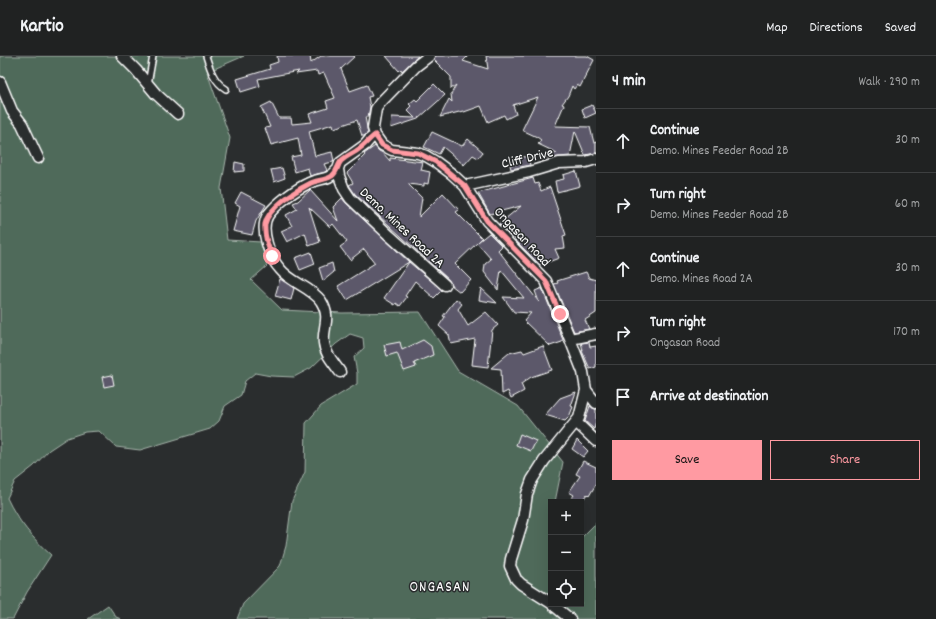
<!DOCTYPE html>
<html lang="en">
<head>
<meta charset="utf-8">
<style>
  body { margin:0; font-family:Dekko,sans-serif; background:#2d2f2f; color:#f1f3f6 }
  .controls { position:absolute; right:12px; bottom:12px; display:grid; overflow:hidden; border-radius:0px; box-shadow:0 4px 16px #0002 }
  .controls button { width:36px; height:36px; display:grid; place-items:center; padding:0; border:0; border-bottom:1px solid #3d3f40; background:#202222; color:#f1f3f6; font:20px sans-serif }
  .stop { position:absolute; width:12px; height:12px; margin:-9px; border:3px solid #ff9aa2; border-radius:50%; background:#fff }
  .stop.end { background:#ff9aa2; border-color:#fff; box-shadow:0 1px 4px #0008 }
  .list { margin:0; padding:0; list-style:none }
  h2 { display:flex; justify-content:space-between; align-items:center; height:52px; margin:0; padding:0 16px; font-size:17px }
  h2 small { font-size:13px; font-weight:400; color:#a2a4a5 }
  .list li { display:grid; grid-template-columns:26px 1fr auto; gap:12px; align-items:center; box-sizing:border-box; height:64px; padding:0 16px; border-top:1px solid #3d3f40 }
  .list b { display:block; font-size:15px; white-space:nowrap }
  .list p { margin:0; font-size:13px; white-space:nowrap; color:#a2a4a5 }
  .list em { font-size:13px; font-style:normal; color:#a2a4a5 }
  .actions { display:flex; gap:8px; padding:12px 16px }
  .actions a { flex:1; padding:9px 0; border:1px solid #ff9aa2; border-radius:0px; text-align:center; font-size:14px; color:#ff9aa2 }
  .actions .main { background:#ff9aa2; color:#111 }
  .icon { flex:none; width:22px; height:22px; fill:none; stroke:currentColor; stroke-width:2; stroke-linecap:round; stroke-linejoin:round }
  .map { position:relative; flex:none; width:596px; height:563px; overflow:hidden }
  header { display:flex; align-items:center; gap:24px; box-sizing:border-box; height:56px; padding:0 20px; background:#202222; border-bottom:1px solid #3d3f40 }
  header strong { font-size:19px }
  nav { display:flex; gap:22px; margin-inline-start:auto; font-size:14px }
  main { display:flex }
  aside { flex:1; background:#202222 }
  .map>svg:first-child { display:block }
  .green { fill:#4f6b5a; stroke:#a7b5ac }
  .building { fill:#5c586a; stroke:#fff }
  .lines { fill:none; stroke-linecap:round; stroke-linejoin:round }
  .service-casing { stroke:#fff; stroke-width:8 }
  .minor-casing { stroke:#fff; stroke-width:13 }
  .service { stroke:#2a2d2e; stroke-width:5 }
  .minor { stroke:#2a2d2e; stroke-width:10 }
  .route { stroke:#ff9aa2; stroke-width:5 }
  .labels { text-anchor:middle; stroke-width:3; stroke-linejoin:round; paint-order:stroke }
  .street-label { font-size:14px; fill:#fff; stroke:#2a2d2e }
  .neighbourhood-label { font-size:15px; letter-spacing:1px; fill:#fff; stroke:#2a2d2e }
</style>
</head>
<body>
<header>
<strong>Kartio</strong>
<nav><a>Map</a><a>Directions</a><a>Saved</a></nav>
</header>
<main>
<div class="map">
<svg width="596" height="563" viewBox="0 0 596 563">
  <rect width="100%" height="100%" fill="#2a2d2e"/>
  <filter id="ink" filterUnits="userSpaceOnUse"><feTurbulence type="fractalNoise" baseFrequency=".025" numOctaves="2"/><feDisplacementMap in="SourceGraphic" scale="8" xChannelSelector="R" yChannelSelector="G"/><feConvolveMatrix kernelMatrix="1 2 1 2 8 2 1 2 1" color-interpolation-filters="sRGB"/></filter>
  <g filter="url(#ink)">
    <path class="green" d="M0 0H244L207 16 230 82 221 132 227 184 261 186 267 210 251 224 282 254 342 257 420 256 458 315 518 350 563 406 555 446H551V548H581V482L596 467V563H237L243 548 280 510 286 490 292 445 305 416 306 367 321 350 357 328V317L354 301 364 292 363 282 350 278 336 288 311 312 294 321 271 320 255 317 245 325 241 339 225 350 219 365 210 373 140 394 116 391 99 375 85 376 67 382 49 394 34 410 15 425 7 442C17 464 34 484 51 499L27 536 13 563H0Z
      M108 549 116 561 121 563H88Z"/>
    <path class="building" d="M277 0H310L311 7 321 0H355L341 13 350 35 367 29 372 40 368 41 370 51 368 61H365L368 77 364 80H362L357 64 334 72 333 68 309 75 315 100 332 96 334 105 333 106 324 108 327 114 325 116 310 120 308 112 295 116 291 101 301 99 298 82 271 89 265 72 270 71 261 51 271 46 279 62H291L292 68 312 66 309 58 328 52 326 45 335 42 324 17 318 19 317 15 296 18 299 15 258 23 260 30 241 36 237 23 270 13 269 9 278 6Z
      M386 0H418L402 15 401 13 399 15Z
      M435 0H468L463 5 488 13 486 0H587L594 4 580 31 577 29 574 33 572 30 568 40 562 48 564 49 555 70 590 71 594 87 596 86V97L585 99 575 75 570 100 559 101 552 102 543 101 557 97 538 88 541 84 537 81 522 74 538 41 513 49 516 58 506 63 504 59 488 66 481 50 464 56 463 55 440 61 449 43 452 46 451 38 456 29 451 33V21L434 4Z
      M434 28 445 39 418 63 391 72 392 61 415 62 407 54 411 50 409 48 415 43 417 45Z
      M592 49 596 57 585 62 582 53Z
      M432 76 462 90 468 83 483 96 478 102 473 99 464 109 443 91 439 98 424 91Z
      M375 90 379 95 383 97 390 105V102L423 106 421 114 430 116 428 128 424 127V130L408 128 422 142 419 161 443 137 459 154 456 156 482 182 478 186 489 177 502 190 498 194 539 246 535 235 542 232 563 284 562 286 550 290 524 265 531 257 514 256 503 241 524 242 501 214 498 234 484 216 485 208 491 203 477 187 455 208 471 224 460 236 451 229 449 224 355 138 349 129 353 127 347 117 365 99 364 98Z
      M528 100 530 109 511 113 510 109 516 108 515 103Z
      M235 106 244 108V115L234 116Z
      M282 112 285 122 274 126 271 114Z
      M576 115 580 130 557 136 555 125 564 123 563 119Z
      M533 122 535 128 538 127 541 135 550 131 566 179 563 180 565 192 555 193 559 202 540 209 516 185 514 180 512 181 499 168 521 150 490 158 478 137Z
      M310 134 338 165 333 151 342 142 346 147 409 206 347 244 338 230 375 207 364 193 350 204 340 191 347 186 333 168 330 171 309 151 320 186 309 190 305 177 287 186 281 175 292 170 286 159 297 153 293 147 298 145Z
      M241 136 266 149 256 165 252 179 233 175 240 150 235 147Z
      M311 196 315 208 300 214 295 202Z
      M409 206 442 234 434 242 415 225 405 240 407 241 400 250 396 247 395 249 384 242Z
      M332 207 334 216 323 225 319 212Z
      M586 216 589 222 596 224V257L585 264 589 273 574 276 554 228 558 227 557 225 560 224Z
      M280 223 294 232 291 244 275 240Z
      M481 232 497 247 479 244Z
      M456 243 462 248 458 253 468 270 486 256 498 269 492 274 488 311 472 309 475 283 451 288 449 279 439 270 445 261 443 260Z
      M423 284 431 290 433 299 414 307 416 311 404 315 397 297 387 300 384 289 400 286 402 294Z
      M589 286 590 291 596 290V311L590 313 582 295 583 294 581 287Z
      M543 290 552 314 531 321 521 328 524 335 511 342 508 335 502 338 501 313 491 312 509 297 522 294 524 297Z
      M112 319 114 329 104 331 102 321Z
      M576 336 571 350 573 351 569 361 565 365 545 359 560 342Z
      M590 350 596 353V366L594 373 585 365Z
      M520 378 536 385 531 395 516 389Z
      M577 384 588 395 583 401 572 393Z
      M583 405 596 411V428L589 440 587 438 581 446H569L574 439 569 436 580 420 576 418Z"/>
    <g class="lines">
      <defs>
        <path id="service" d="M206 0C210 13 214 26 226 33
          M148 28 153 0"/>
        <path id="minor" d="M122 0 136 14 156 38 178 58
          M429 0 416 10 380 47 376 53 373 72 375 79 382 89 392 94 418 97 426 100 436 106 452 118 465 130 487 165 546 225 570 283 583 316 586 334 579 362 544 405 532 424 527 438 523 464 511 503 510 510 516 523 521 528 551 547
          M0 26 12 55 22 68 38 102
          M375 79 370 83 365 89 340 107 338 113 339 120 344 133 350 142 390 180 445 229
          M338 113C327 126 322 121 309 127 296 133 277 147 268 159 259 173 270 202 280 213 291 227 311 231 321 245 332 263 322 271 324 287 325 298 334 307 340 316
          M465 130 529 116 559 107 586 106 596 103
          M570 283 596 278
          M586 334 596 347
          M576 366 596 385
          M552 548 570 563"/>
      </defs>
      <use href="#service" class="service-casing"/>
      <use href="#minor" class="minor-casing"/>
      <use href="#service" class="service"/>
      <use href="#minor" class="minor"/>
    </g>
  </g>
  <g class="lines" filter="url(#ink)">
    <path class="route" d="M272 200C268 191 264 179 265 168 268 152 295 135 309 128 316 124 324 125 332 120 338 115 337 110 341 105 346 100 354 97 359 93 365 89 369 83 375 79L382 89 392 94 418 97 436 106 465 130 487 165 546 225 560 258"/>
  </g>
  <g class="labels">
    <g class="street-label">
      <text transform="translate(527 101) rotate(-13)" y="5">Cliff Drive</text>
      <text transform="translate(403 171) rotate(43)" y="5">Demo. Mines Road 2A</text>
      <text transform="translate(523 180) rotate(47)" y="5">Ongasan Road</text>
    </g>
    <g class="neighbourhood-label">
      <text x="440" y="535">ONGASAN</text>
    </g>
  </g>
</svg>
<div class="controls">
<button>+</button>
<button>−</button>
<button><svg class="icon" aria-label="locate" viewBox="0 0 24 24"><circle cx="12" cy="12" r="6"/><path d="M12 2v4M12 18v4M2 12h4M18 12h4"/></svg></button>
</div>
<div class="stop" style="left:272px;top:200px"></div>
<div class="stop end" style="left:560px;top:258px"></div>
</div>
<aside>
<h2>4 min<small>Walk · 290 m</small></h2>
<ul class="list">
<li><svg class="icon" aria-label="ahead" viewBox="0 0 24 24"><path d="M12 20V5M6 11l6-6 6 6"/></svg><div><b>Continue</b><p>Demo. Mines Feeder Road 2B</p></div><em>30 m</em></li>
<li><svg class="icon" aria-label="right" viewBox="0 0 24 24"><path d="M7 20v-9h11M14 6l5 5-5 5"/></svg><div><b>Turn right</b><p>Demo. Mines Feeder Road 2B</p></div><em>60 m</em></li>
<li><svg class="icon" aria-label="ahead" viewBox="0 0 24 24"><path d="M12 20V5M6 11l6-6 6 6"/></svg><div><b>Continue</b><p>Demo. Mines Road 2A</p></div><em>30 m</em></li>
<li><svg class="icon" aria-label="right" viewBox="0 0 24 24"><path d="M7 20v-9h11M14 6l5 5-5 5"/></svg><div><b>Turn right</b><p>Ongasan Road</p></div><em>170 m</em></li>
<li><svg class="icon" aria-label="arrive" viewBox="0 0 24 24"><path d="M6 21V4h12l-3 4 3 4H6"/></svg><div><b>Arrive at destination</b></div></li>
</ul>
<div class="actions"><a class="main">Save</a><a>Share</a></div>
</aside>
</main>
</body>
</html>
